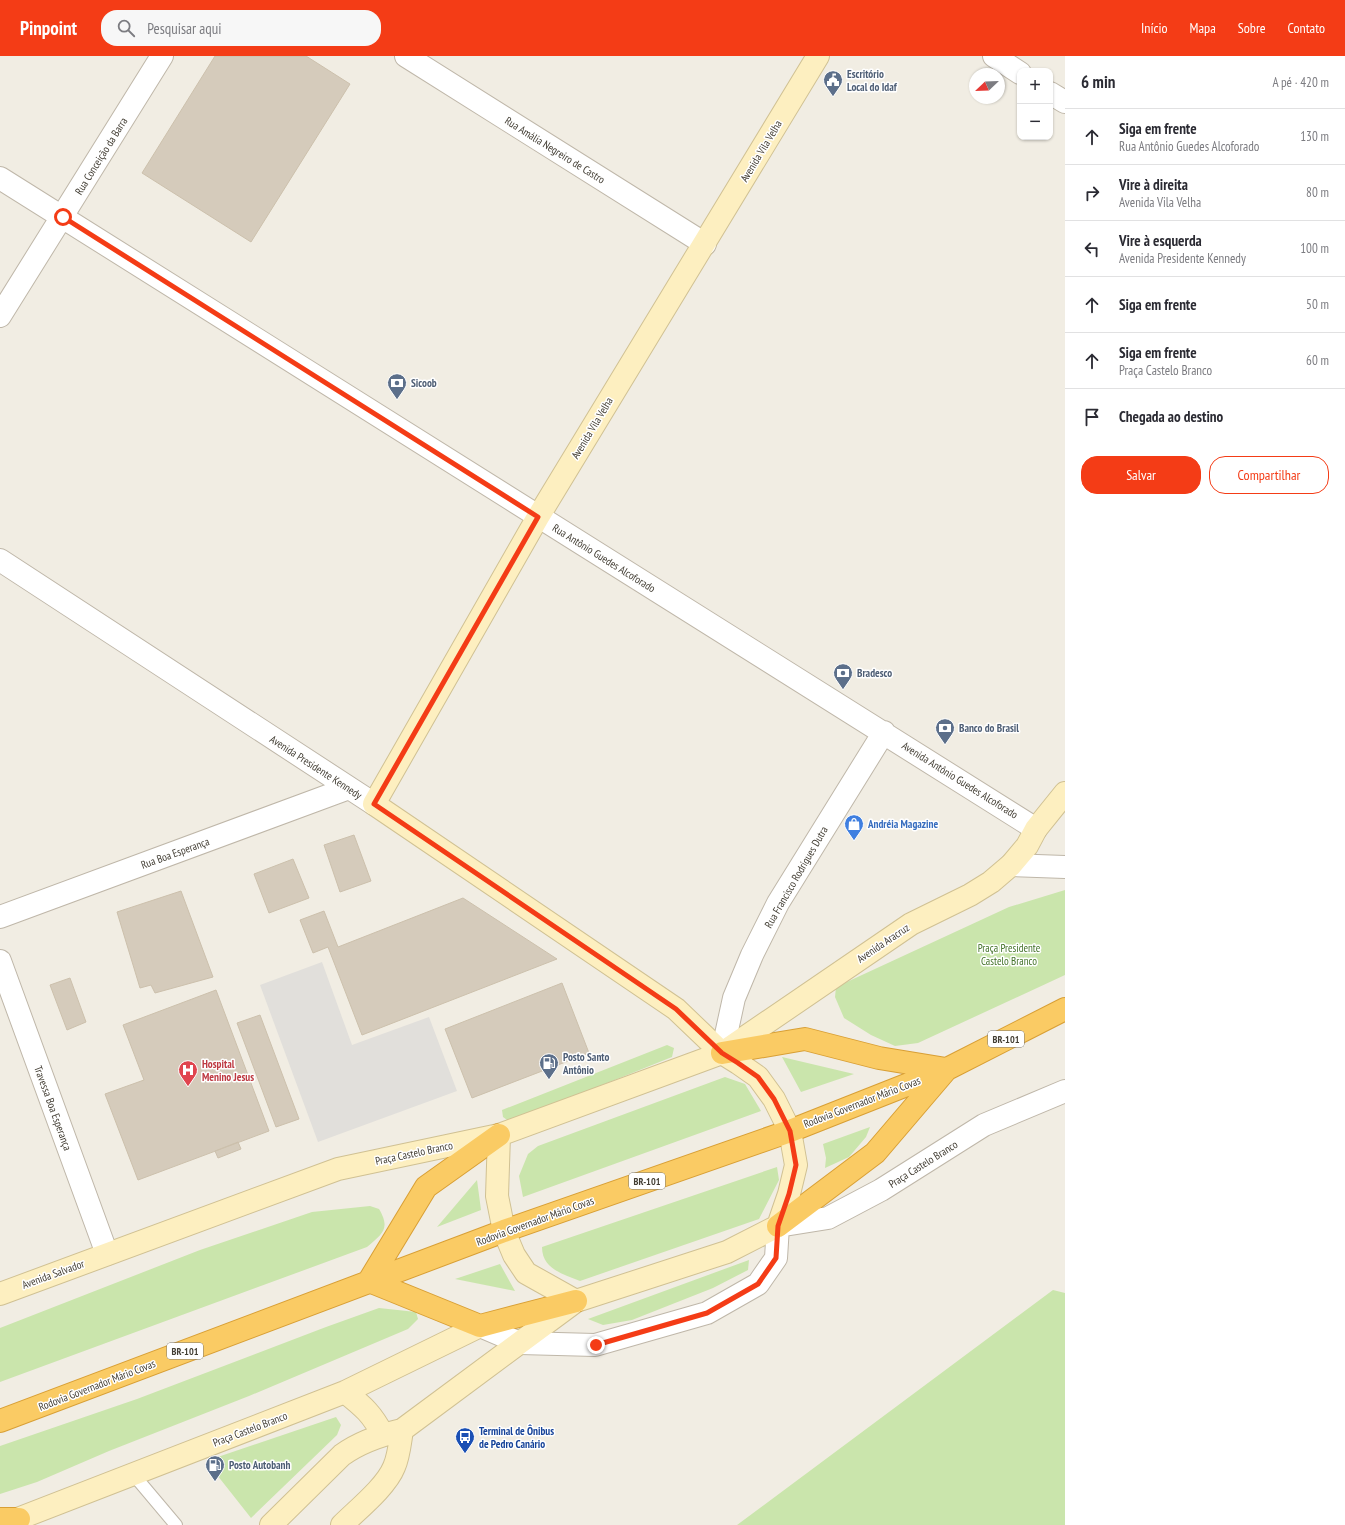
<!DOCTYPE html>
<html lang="pt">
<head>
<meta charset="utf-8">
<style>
  body { margin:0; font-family:"PT Sans Narrow",sans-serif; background:#f7f7f7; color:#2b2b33 }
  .controls { position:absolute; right:12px; top:12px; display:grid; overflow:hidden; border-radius:8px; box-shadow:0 1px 3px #0004 }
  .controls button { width:36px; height:36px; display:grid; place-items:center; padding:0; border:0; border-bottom:1px solid #e1e1e2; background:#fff; color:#2b2b33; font:20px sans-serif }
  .compass { position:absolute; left:969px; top:12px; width:36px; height:36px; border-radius:50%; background:#fff; box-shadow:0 1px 3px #0004; rotate:247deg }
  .stop { position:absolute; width:12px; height:12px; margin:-9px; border:3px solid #f43c16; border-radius:50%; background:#fff }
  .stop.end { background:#f43c16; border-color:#fff; box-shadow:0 1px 4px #0008 }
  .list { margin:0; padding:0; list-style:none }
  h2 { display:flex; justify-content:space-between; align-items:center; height:52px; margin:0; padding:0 16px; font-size:17px }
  h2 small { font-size:13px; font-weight:400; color:#7c7c81 }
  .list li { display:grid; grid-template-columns:26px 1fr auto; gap:12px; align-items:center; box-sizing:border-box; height:56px; padding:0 16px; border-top:1px solid #e1e1e2 }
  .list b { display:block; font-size:15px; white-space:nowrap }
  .list p { margin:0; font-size:13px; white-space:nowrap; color:#7c7c81 }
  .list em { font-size:13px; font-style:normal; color:#7c7c81 }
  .actions { display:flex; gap:8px; padding:12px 16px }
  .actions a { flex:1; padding:9px 0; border:1px solid #f43c16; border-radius:16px; text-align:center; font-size:14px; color:#f43c16 }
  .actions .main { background:#f43c16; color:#fff }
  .icon { flex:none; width:22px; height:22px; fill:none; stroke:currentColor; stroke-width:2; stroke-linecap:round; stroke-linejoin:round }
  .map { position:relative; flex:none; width:1065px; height:1469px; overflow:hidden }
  header { display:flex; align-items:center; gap:24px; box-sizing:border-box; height:56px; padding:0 20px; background:#f43c16; color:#fff }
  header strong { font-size:19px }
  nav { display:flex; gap:22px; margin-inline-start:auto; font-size:14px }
  .search { width:280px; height:36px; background:#f7f7f7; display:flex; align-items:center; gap:10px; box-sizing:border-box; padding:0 14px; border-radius:16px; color:#7c7c81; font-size:15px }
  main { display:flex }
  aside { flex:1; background:#fff }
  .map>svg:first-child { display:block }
  .green { fill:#cae5ac }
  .parking { fill:#e1dfdb }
  .building { fill:#d5cbbb; stroke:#ccc0ac }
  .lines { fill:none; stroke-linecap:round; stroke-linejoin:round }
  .lane-casing { stroke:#bfb7a9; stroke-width:14 }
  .street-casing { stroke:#bfb7a9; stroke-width:24 }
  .secondary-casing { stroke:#d0c193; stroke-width:24 }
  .highway-casing { stroke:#d89f35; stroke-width:24 }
  .lane { stroke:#fff; stroke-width:12 }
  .street { stroke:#fff; stroke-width:22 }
  .secondary { stroke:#fdefc0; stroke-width:22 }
  .highway { stroke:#facb64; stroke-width:22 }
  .route { stroke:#f43c16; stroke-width:5 }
  .labels { text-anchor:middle; stroke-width:3; stroke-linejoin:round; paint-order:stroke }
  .shield { fill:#fff; stroke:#7b7770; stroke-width:1 }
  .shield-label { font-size:10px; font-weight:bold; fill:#423d33 }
  .service-label { font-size:11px; font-weight:bold; fill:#4e5e75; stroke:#fff; text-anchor:start }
  .street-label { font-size:11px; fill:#423d33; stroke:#fff }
  .shop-label { font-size:11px; font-weight:bold; fill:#366cbe; stroke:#fff; text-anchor:start }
  .park-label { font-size:11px; fill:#437229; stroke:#fff }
  .health-label { font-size:11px; font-weight:bold; fill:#be3a42; stroke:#fff; text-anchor:start }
  .transit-label { font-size:11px; font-weight:bold; fill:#164399; stroke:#fff; text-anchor:start }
</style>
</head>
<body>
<header>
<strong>Pinpoint</strong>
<div class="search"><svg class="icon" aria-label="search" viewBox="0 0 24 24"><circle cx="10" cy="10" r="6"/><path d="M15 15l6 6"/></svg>Pesquisar aqui</div>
<nav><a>Início</a><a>Mapa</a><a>Sobre</a><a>Contato</a></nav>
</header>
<main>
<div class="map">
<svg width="1065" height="1469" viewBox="0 0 1065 1469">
  <rect width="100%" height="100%" fill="#f1ede3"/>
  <path class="green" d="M1065 834V919L918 987 895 990 871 979 844 962 835 941 836 931 1009 851Z
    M667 989 674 992 672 1001 510 1066 503 1061 502 1054Z
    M782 1001 854 1018 801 1036Z
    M725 1021 745 1028 761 1055 523 1141 519 1120 528 1098 538 1090Z
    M870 1071 866 1081 849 1101 825 1112 826 1102 823 1088Z
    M777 1111 779 1124 759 1163 580 1225C563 1218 542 1213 542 1191Z
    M477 1124 481 1154 437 1171Z
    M370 1150 379 1153C391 1173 382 1178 367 1191L0 1326V1272L200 1194 312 1156Z
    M749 1204 748 1214 713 1232 632 1264 603 1269 588 1263Z
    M500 1208 515 1235 455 1223Z
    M1053 1234 1065 1237V1469H737Z
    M379 1252 416 1256 418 1263 408 1273 249 1340 109 1395 37 1426 0 1438V1390L137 1343 326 1271Z
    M336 1361 341 1369 337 1379 251 1462 206 1405Z"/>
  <path class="parking" d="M322 906 352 989 429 961 457 1035 318 1086 260 929Z"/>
  <path class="building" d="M215 0H306L350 28 251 186 142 117Z
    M354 779 371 825 340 836 324 789Z
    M293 803 309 842 269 857 254 818Z
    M181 835 213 921 155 937 151 929 140 932 117 856Z
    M463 842 557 903 362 979 328 891 313 897 300 864 324 855 338 891Z
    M70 922 86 966 67 974 50 929Z
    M562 927 589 997 472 1042 445 973Z
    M216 934 269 1075 138 1124 105 1038 144 1024 123 969Z
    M260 959 299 1063 276 1071 237 967Z
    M238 1086 241 1093 218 1102 215 1095Z"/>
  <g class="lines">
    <defs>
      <path id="lane" d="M133 1418 176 1469"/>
      <path id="street" d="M406 0 705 188
        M994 0 1020 17
        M1050 37 1065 46
        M0 122 1036 773
        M0 260 162 0
        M0 504 374 748
        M1011 809 1065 811
        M0 861 349 732
        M0 905 107 1198
        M722 997 734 942 752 899 778 847 884 676
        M480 1270 520 1287 595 1289 707 1257 758 1228 776 1202 778 1170 828 1162 881 1134 984 1069 1065 1035"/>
      <path id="secondary" d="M499 1079 497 1140 504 1175 514 1199 526 1217 576 1245
        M0 1238 338 1113 499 1079 722 997 911 868 970 839 991 826 1011 809 1027 790 1036 773 1065 737
        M345 1336C364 1351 372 1358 383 1379
        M2 1469 345 1336 480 1270
        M271 1469 342 1399C360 1386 381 1379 402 1374L576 1245 727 1196 778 1170 789 1138 796 1109 790 1075 774 1043 758 1021 738 1007 722 997 676 953 374 748 538 461 818 0
        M342 1469C357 1454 386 1431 394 1411 399 1400 400 1386 402 1374"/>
      <path id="highway" d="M722 997 805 983 879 1002 946 1013
        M778 1170 875 1097 945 1015
        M369 1225 480 1270 576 1245
        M369 1225 426 1131 499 1079
        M0 1365 504 1175 790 1075 947 1013 1065 953
        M0 1463H19"/>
    </defs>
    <use href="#lane" class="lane-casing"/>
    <use href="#street" class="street-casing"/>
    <use href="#secondary" class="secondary-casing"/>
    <use href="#highway" class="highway-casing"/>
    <use href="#lane" class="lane"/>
    <use href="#street" class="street"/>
    <use href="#secondary" class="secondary"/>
    <use href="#highway" class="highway"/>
  </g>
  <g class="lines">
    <path class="route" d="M63 161 538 461 374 748 676 953 722 997 738 1007 758 1021 774 1043 790 1075 796 1109 789 1138 778 1170 776 1202 758 1228 707 1257 596 1289"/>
  </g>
  <defs>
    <symbol id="civic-pin" viewBox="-11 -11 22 30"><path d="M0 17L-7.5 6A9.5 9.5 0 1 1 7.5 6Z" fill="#5c6f8a" stroke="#fff"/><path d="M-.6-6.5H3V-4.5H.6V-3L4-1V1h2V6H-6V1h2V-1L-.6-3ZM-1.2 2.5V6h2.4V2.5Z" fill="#fff"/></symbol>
    <symbol id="bank-pin" viewBox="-11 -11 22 30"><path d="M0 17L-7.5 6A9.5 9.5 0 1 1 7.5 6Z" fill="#5c6f8a" stroke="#fff"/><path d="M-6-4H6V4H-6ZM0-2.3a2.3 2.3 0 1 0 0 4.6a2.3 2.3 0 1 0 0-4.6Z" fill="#fff"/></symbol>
    <symbol id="shop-pin" viewBox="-11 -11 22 30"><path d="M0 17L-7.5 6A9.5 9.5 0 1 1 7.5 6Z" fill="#3f7fe0" stroke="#fff"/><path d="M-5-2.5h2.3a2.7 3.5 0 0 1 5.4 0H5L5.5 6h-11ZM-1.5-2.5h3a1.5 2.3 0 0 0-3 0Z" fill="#fff"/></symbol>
    <symbol id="fuel-pin" viewBox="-11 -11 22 30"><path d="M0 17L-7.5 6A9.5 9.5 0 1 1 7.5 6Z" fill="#5c6f8a" stroke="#fff"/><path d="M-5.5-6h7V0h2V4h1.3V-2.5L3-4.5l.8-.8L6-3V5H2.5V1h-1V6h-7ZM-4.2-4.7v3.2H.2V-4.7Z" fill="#fff"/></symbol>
    <symbol id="hospital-pin" viewBox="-11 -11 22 30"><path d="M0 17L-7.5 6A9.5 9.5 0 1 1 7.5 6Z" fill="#e0444e" stroke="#fff"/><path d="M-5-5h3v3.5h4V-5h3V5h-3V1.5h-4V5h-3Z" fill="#fff"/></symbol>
    <symbol id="bus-pin" viewBox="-11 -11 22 30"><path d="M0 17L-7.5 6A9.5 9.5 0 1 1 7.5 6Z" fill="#1a4fb4" stroke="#fff"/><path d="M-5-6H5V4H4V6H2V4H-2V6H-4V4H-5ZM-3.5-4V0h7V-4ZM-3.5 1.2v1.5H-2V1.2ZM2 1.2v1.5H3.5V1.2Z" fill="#fff"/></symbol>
  </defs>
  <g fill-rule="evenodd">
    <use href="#civic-pin" x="822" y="13" width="22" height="30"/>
    <use href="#bank-pin" x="386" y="316" width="22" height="30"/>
    <use href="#bank-pin" x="832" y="606" width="22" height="30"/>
    <use href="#bank-pin" x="934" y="661" width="22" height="30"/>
    <use href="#shop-pin" x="843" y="757" width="22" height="30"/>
    <use href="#fuel-pin" x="538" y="996" width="22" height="30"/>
    <use href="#hospital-pin" x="177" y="1003" width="22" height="30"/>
    <use href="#bus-pin" x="454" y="1370" width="22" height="30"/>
    <use href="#fuel-pin" x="204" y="1398" width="22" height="30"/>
  </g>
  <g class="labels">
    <g class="shield">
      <rect x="988" y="975" width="36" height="16" rx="3"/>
      <rect x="629" y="1117" width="36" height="16" rx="3"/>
      <rect x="167" y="1287" width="36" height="16" rx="3"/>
    </g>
    <g class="shield-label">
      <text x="1006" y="987">BR-101</text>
      <text x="647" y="1129">BR-101</text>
      <text x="185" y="1299">BR-101</text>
    </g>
    <g class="service-label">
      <text x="847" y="22">Escritório<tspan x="847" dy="13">Local do Idaf</tspan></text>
      <text x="411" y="331">Sicoob</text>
      <text x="857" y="621">Bradesco</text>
      <text x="959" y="676">Banco do Brasil</text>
      <text x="563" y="1005">Posto Santo<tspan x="563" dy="13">Antônio</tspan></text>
      <text x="229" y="1413">Posto Autobanh</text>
    </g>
    <g class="street-label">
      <text transform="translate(555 94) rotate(32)" y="4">Rua Amália Negreiro de Castro</text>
      <text transform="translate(761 95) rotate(-59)" y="4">Avenida Vila Velha</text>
      <text transform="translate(101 100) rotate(-58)" y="4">Rua Conceição da Barra</text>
      <text transform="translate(592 372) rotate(-59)" y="4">Avenida Vila Velha</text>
      <text transform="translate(604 502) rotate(32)" y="4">Rua Antônio Guedes Alcoforado</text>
      <text transform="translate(316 711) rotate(33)" y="4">Avenida Presidente Kennedy</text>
      <text transform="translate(960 724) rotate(32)" y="4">Avenida Antônio Guedes Alcoforado</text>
      <text transform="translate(175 797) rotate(-20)" y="4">Rua Boa Esperança</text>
      <text transform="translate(796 821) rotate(-60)" y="4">Rua Francisco Rodrigues Dutra</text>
      <text transform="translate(883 887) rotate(-34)" y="4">Avenida Aracruz</text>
      <text transform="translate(862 1046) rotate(-21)" y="4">Rodovia Governador Mário Covas</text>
      <text transform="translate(53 1052) rotate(70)" y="4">Travessa Boa Esperança</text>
      <text transform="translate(414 1097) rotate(-12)" y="4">Praça Castelo Branco</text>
      <text transform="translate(923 1108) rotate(-32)" y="4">Praça Castelo Branco</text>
      <text transform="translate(535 1165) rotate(-20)" y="4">Rodovia Governador Mário Covas</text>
      <text transform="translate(53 1218) rotate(-20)" y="4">Avenida Salvador</text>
      <text transform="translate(97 1329) rotate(-21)" y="4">Rodovia Governador Mário Covas</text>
      <text transform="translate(250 1373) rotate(-21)" y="4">Praça Castelo Branco</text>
    </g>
    <g class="shop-label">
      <text x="868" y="772">Andréia Magazine</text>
    </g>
    <g class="park-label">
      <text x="1009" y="896">Praça Presidente<tspan x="1009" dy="13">Castelo Branco</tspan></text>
    </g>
    <g class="health-label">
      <text x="202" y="1012">Hospital<tspan x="202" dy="13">Menino Jesus</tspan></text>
    </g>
    <g class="transit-label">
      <text x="479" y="1379">Terminal de Ônibus<tspan x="479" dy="13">de Pedro Canário</tspan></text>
    </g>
  </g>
</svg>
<div class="controls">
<button>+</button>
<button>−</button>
</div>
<svg class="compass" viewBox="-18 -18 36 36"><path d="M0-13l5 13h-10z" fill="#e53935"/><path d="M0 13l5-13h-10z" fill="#7c7c81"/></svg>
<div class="stop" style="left:63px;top:161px"></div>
<div class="stop end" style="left:596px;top:1289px"></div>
</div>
<aside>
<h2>6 min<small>A pé · 420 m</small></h2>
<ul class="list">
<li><svg class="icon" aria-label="ahead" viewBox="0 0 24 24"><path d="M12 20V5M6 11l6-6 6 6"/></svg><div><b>Siga em frente</b><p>Rua Antônio Guedes Alcoforado</p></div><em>130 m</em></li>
<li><svg class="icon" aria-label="right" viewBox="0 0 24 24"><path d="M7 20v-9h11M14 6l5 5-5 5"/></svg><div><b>Vire à direita</b><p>Avenida Vila Velha</p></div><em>80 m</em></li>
<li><svg class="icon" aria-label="left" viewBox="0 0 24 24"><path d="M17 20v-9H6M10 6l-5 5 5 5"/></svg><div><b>Vire à esquerda</b><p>Avenida Presidente Kennedy</p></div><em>100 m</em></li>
<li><svg class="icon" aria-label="ahead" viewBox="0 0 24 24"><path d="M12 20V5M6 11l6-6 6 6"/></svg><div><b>Siga em frente</b></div><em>50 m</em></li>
<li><svg class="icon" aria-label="ahead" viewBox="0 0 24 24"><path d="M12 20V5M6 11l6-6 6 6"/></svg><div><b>Siga em frente</b><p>Praça Castelo Branco</p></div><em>60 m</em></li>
<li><svg class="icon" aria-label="arrive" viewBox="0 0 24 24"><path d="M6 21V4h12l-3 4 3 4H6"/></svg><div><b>Chegada ao destino</b></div></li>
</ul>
<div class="actions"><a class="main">Salvar</a><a>Compartilhar</a></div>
</aside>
</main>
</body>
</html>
